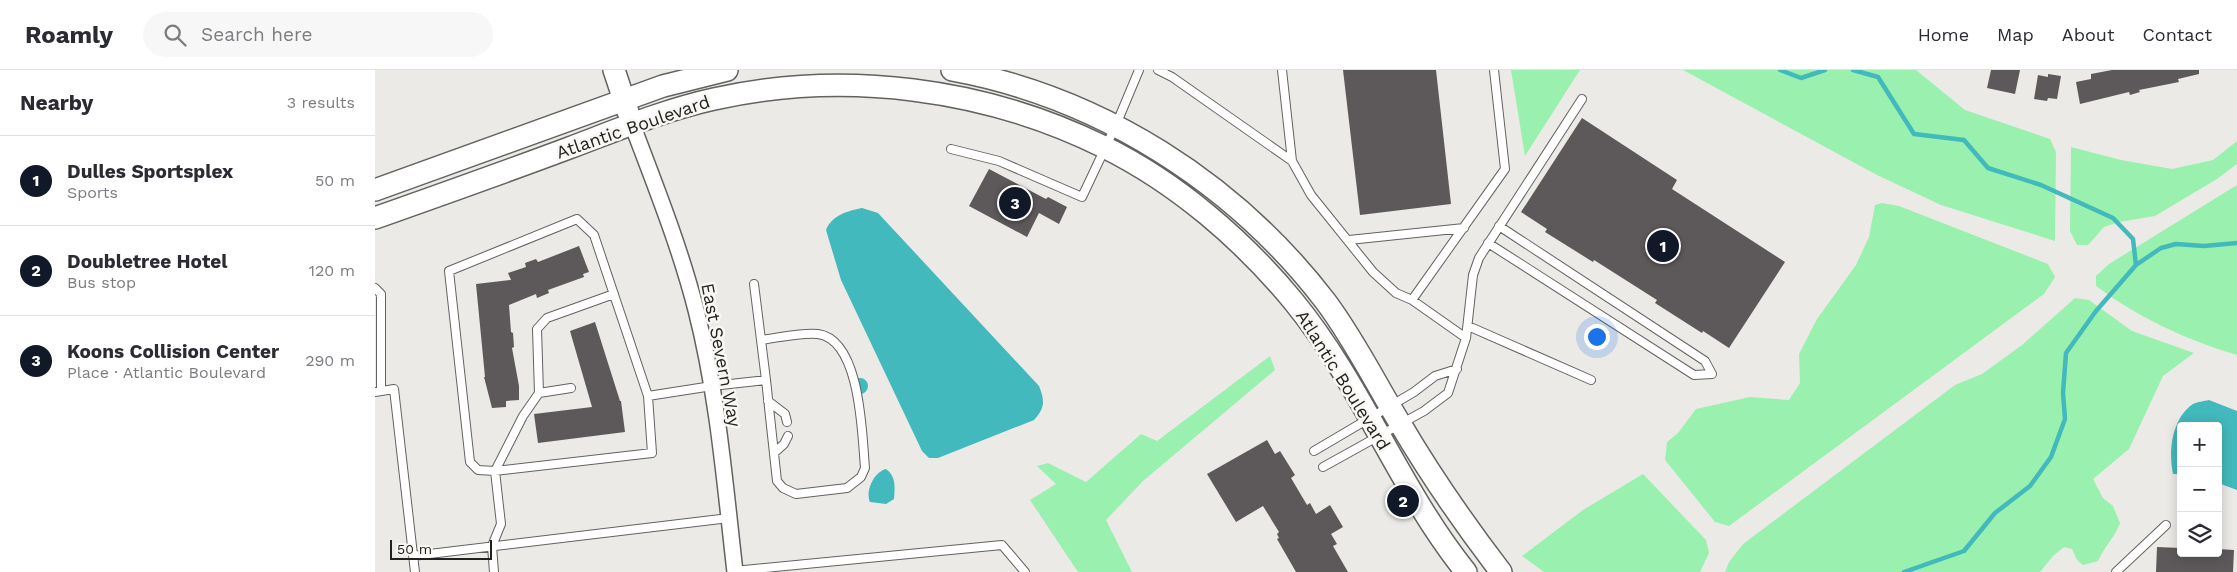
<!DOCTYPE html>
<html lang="en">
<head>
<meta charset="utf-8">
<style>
  body { margin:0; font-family:"Work Sans",sans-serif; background:#f7f7f7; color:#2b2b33 }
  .controls { position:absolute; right:15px; bottom:15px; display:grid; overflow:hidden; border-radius:5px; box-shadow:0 2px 12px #0003 }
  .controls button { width:45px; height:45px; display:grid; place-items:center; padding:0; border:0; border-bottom:1px solid #e1e1e2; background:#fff; color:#2b2b33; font:25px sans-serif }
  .scale { position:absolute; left:15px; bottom:12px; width:102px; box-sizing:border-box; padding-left:5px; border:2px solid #21211f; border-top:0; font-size:14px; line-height:18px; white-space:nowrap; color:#21211f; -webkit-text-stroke:4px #f8f7f3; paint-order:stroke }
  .you { position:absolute; left:1221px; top:266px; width:18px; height:18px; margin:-12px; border:4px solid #fff; border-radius:50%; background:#1a73e8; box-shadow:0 0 0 8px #1a73e833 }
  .badge { display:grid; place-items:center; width:32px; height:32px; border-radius:50%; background:#111827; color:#fff; font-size:16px; font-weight:700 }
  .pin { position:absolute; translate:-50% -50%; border:2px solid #fff; box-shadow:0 1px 5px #0006 }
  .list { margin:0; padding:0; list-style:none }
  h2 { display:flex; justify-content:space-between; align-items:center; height:65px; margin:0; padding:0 20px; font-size:21px }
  h2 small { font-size:16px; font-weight:400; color:#7c7c81 }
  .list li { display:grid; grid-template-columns:32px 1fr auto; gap:15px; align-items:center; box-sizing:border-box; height:90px; padding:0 20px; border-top:1px solid #e1e1e2 }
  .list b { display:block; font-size:19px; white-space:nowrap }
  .list p { margin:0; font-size:16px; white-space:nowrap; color:#7c7c81 }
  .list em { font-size:16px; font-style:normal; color:#7c7c81 }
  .icon { flex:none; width:28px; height:28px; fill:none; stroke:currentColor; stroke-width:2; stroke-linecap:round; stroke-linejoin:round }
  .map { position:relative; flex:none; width:1862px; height:502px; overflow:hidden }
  header { display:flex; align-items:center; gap:30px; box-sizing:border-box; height:70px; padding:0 25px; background:#fff; border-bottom:1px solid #e1e1e2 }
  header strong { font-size:24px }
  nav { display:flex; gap:28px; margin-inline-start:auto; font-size:18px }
  .search { width:350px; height:45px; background:#f7f7f7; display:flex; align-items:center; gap:12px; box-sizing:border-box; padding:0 18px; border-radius:28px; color:#7c7c81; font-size:19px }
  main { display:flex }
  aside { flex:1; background:#fff }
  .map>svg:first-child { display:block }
  .green { fill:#9af1af }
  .water { fill:#42b9bc }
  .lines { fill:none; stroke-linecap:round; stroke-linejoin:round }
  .stream { stroke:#42b9bc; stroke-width:4.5 }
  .building { fill:#5d595a }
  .lane-casing { stroke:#63625f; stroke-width:10 }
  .street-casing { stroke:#63625f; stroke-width:18 }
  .secondary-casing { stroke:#63625f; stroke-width:24 }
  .lane { stroke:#fff; stroke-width:8 }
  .street { stroke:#fff; stroke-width:15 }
  .secondary { stroke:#fff; stroke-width:21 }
  .labels { text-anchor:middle; stroke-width:5; stroke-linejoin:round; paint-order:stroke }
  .street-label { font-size:18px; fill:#21211f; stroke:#f8f7f3 }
</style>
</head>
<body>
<header>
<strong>Roamly</strong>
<div class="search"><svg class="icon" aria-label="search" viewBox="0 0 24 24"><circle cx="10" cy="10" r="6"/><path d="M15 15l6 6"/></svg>Search here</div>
<nav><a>Home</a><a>Map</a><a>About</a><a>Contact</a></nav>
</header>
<main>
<aside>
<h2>Nearby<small>3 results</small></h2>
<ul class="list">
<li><span class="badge">1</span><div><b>Dulles Sportsplex</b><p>Sports</p></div><em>50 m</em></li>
<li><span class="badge">2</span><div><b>Doubletree Hotel</b><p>Bus stop</p></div><em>120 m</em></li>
<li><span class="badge">3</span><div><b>Koons Collision Center</b><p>Place · Atlantic Boulevard</p></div><em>290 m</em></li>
</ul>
</aside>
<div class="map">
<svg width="1862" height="502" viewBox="0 0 1862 502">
  <rect width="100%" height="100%" fill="#ebeae6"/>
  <path class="green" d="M1136 0H1205L1150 86Z
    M1308 0H1541L1590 40 1675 69 1681 82 1680 171 1566 135 1502 105Z
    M1862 71V94L1842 109 1780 146 1744 152 1729 157 1713 175H1702L1695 161 1696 77 1746 90 1797 99 1838 90Z
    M1862 115V285C1811 270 1762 247 1721 216V206L1734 194Z
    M1507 133 1524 136 1673 194 1680 207 1669 224 1354 456 1340 452 1290 390 1292 372 1303 363 1321 339 1375 327 1414 330 1425 313 1424 284 1442 249 1481 195 1494 167 1500 135Z
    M1700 228 1714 230 1757 261 1819 283 1788 306 1754 379 1718 409 1728 428 1738 436 1745 453C1740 467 1729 477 1723 491L1708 495 1702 490 1697 479 1689 477 1678 486 1665 502H1350L1354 492 1368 474 1580 315 1607 304 1647 275Z
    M895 286 900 300 768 411 731 450 757 502H703L655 430 681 414 662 396 673 393 711 412 766 364 782 371Z
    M1268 404 1331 470 1334 483 1325 502H1169L1147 486 1208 440Z"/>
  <path class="water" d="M487 138 503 143 664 316C670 331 670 338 659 350L563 388H554L547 381 466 210 451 160C457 145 473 141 487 138Z
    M477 316a8 8 0 1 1 16 0a8 8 0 1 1-16 0Z
    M1834 330 1862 341V420L1843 413V356H1806V404H1798C1793 381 1797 348 1818 334 1822 332 1829 331 1834 330Z
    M511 399C521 406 520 417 519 429L511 434 495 432C490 421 499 402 511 399Z"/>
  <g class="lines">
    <path class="stream" d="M1405 0 1426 8 1450 0
      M1478 0 1503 7 1539 64 1589 70 1613 98 1666 115 1738 148 1758 169 1761 195
      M1529 502 1589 481 1620 443 1655 416 1676 387 1690 349 1688 323 1691 283 1721 241 1761 195 1786 178 1801 174 1829 176 1862 173"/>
  </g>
  <path class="building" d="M968 0H1061L1076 134 985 145Z
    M1616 0H1645L1640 24 1612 18Z
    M1737 0H1824V4L1803 9 1804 12 1764 20 1765 22 1755 25 1754 22 1705 34 1701 12 1716 9V4Z
    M1673 4 1686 6 1682 29 1673 28 1672 31 1659 29 1663 5 1673 7Z
    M1207 48 1302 110 1297 119 1410 192 1354 278 1328 261 1327 263 1280 233 1282 230 1219 190 1218 192 1170 162 1172 159 1146 142Z
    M614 99 671 129 673 127 692 137 684 154 664 143 652 167 594 136Z
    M204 176 214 202 208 204 209 207 173 220 174 223 162 228 161 224 134 235 136 262 138 263 139 277 137 278 144 316V330L131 331V337L117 338 109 307H110L101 214 136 210 133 203 151 197 150 193 161 189 163 192Z
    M220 252 245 331H246L250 362 163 373 159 344 217 337 195 261Z
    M892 370 900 384 905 381 920 405 916 408 932 435 935 433 941 444 955 435 968 457 956 464 962 474 958 476 973 502H921L902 469 904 468 902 464 904 462 888 436 861 452 832 404Z
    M1782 477 1806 478V483H1843V479L1859 480 1858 502H1781Z"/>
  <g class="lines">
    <defs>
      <path id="lane" d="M783 0 797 7 917 91
        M907 0 917 91 936 125 998 202 1021 223 1037 230 1130 99 1119 0
        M576 79 624 91 707 127 741 55 764 0
        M974 170 1089 158
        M1113 173 1319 305 1337 304 1330 291 1124 156
        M379 214 386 270
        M0 218 6 224V321
        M1037 230 1091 268
        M1093 256 1216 310
        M0 322 19 319 40 502
        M164 323 196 318
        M273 326 219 165 202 149 74 201 95 392 103 400 120 401 277 383 273 326 337 316 391 310 402 411 408 418 421 424 472 418 486 407 490 398C487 365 486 270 443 264 427 262 402 268 386 270L391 310
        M393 331 410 344 412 352
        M939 381 1039 322 1060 306 1082 299
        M399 383 409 374 413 366
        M948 397 1049 341 1073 323 1091 268 1098 205 1104 188 1207 29
        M38 486 354 448
        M359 501 627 475 650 502
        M119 502 117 476 126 454 120 401 148 346 164 323 162 259 172 248 239 224
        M1741 502 1791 455"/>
      <path id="street" d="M257 54C280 115 305 177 321 240 343 326 350 415 360 502"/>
      <path id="secondary" d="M239 0 253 42
        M577 0C725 27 860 113 951 232 980 271 1001 314 1026 355 1056 406 1090 455 1126 502
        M0 120 288 16 352 0
        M0 148C65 125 130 102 194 78 242 60 289 40 339 29 469 0 610 18 729 77 802 113 868 170 919 232 987 315 1024 419 1091 502"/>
    </defs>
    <use href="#lane" class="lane-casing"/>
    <use href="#street" class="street-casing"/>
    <use href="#secondary" class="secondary-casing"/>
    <use href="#lane" class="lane"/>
    <use href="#street" class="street"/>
    <use href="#secondary" class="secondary"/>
  </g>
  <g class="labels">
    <g class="street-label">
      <text transform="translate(258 57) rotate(-19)" y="6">Atlantic Boulevard</text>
      <text transform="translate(346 285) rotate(79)" y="6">East Severn Way</text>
      <text transform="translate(968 310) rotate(58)" y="6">Atlantic Boulevard</text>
    </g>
  </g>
</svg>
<div class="controls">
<button>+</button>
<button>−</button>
<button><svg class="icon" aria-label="layers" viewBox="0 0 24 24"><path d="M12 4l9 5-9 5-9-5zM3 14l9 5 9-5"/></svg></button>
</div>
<div class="scale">50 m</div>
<div class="you"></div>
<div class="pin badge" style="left:1288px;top:176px">1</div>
<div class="pin badge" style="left:1028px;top:431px">2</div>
<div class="pin badge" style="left:640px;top:133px">3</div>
</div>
</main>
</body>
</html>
